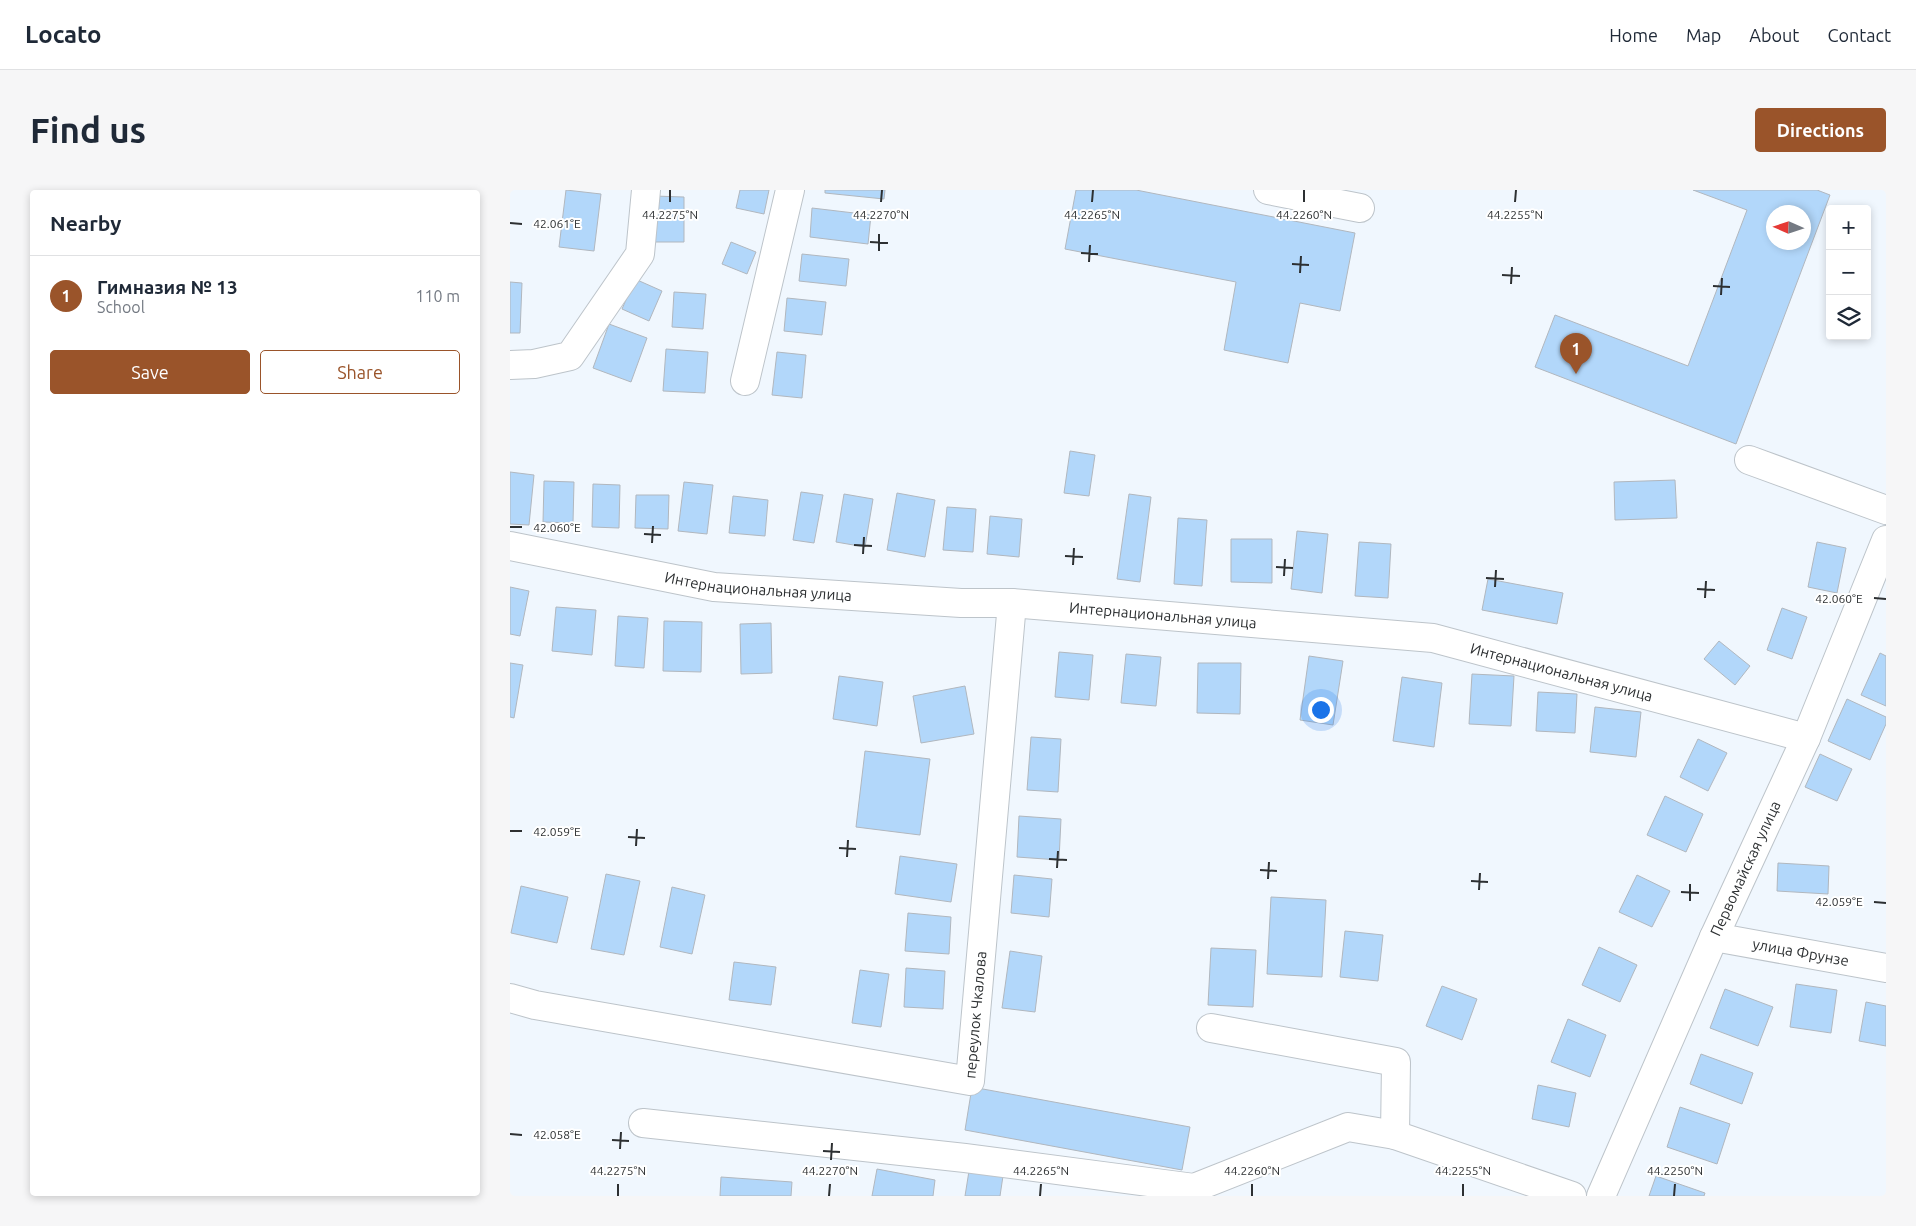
<!DOCTYPE html>
<html lang="en">
<head>
<meta charset="utf-8">
<style>
  body { margin:0; font-family:Ubuntu,sans-serif; background:#f6f6f7; color:#1f2937 }
  .controls { position:absolute; right:15px; top:15px; display:grid; overflow:hidden; border-radius:5px; box-shadow:0 2px 8px #0003 }
  .controls button { width:45px; height:45px; display:grid; place-items:center; padding:0; border:0; border-bottom:1px solid #e0e1e3; background:#fff; color:#1f2937; font:25px sans-serif }
  .compass { position:absolute; left:1256px; top:15px; width:45px; height:45px; border-radius:50%; background:#fff; box-shadow:0 2px 8px #0003; rotate:273deg }
  .you { position:absolute; left:810px; top:519px; width:18px; height:18px; margin:-12px; border:4px solid #fff; border-radius:50%; background:#1a73e8; box-shadow:0 0 0 8px #1a73e833 }
  .badge { display:grid; place-items:center; width:32px; height:32px; border-radius:50%; background:#9a542a; color:#fff; font-size:16px; font-weight:700 }
  .pin { position:absolute; translate:-50% -41px; filter:drop-shadow(0 1px 2px #0008) }
  .pin::after { content:''; position:absolute; top:26px; width:18px; height:15px; background:inherit; clip-path:polygon(0 0,100% 0,50% 100%) }
  .list { margin:0; padding:0; list-style:none }
  h2 { display:flex; justify-content:space-between; align-items:center; height:65px; margin:0; padding:0 20px; font-size:21px }
  h2 small { font-size:16px; font-weight:400; color:#747a83 }
  .list li { display:grid; grid-template-columns:32px 1fr auto; gap:15px; align-items:center; box-sizing:border-box; height:80px; padding:0 20px; border-top:1px solid #e0e1e3 }
  .list b { display:block; font-size:19px; white-space:nowrap }
  .list p { margin:0; font-size:16px; white-space:nowrap; color:#747a83 }
  .list em { font-size:16px; font-style:normal; color:#747a83 }
  .actions { display:flex; gap:10px; padding:15px 20px }
  .actions a { flex:1; padding:11px 0; border:1px solid #9a542a; border-radius:5px; text-align:center; font-size:18px; color:#9a542a }
  .actions .main { background:#9a542a; color:#fff }
  .icon { flex:none; width:28px; height:28px; fill:none; stroke:currentColor; stroke-width:2; stroke-linecap:round; stroke-linejoin:round }
  .map { position:relative; flex:none; width:1376px; height:1006px; overflow:hidden; border-radius:5px }
  header { display:flex; align-items:center; gap:30px; box-sizing:border-box; height:70px; padding:0 25px; background:#fff; border-bottom:1px solid #e0e1e3 }
  header strong { font-size:24px }
  nav { display:flex; gap:28px; margin-inline-start:auto; font-size:18px }
  .intro { display:flex; align-items:center; justify-content:space-between; box-sizing:border-box; height:120px; padding:0 30px }
  h1 { margin:0; font-size:35px }
  .button { padding:12px 22px; border-radius:5px; background:#9a542a; color:#fff; font-size:18px; font-weight:700 }
  main { display:flex; gap:30px; padding:0 30px }
  aside { flex:1; background:#fff; border-radius:5px; box-shadow:0 2px 8px #0003 }
  .map>svg:first-child { display:block }
  .building { fill:#b2d7fa; stroke:#b1b7be; fill-rule:evenodd }
  .lines { fill:none; stroke-linecap:round; stroke-linejoin:round }
  .minor-casing { stroke:#bdc4ca; stroke-width:30 }
  .minor { stroke:#fff; stroke-width:28 }
  .ticks { fill:none; stroke:#2d3032; stroke-width:2 }
  .labels { text-anchor:middle; stroke-width:4; stroke-linejoin:round; paint-order:stroke }
  .street-label { font-size:15px; fill:#2d3032; stroke:#fff }
  .ticks-label { font-size:12px; text-anchor:middle; fill:#2d3032; stroke:#fff; stroke-width:4; stroke-linejoin:round; paint-order:stroke }
</style>
</head>
<body>
<header>
<strong>Locato</strong>
<nav><a>Home</a><a>Map</a><a>About</a><a>Contact</a></nav>
</header>
<div class="intro"><h1>Find us</h1><a class="button">Directions</a></div>
<main>
<aside>
<h2>Nearby<small></small></h2>
<ul class="list">
<li><span class="badge">1</span><div><b>Гимназия № 13</b><p>School</p></div><em>110 m</em></li>
</ul>
<div class="actions"><a class="main">Save</a><a>Share</a></div>
</aside>
<div class="map">
<svg width="1376" height="1006" viewBox="0 0 1376 1006">
  <rect width="100%" height="100%" fill="#f0f7fe"/>
  <path class="building" d="M56 0 91 4 84 61 49 57Z
    M230 0H259L254 24 226 18Z
    M315 0H375L374 9 315 3Z
    M566 0H626L845 43 830 121 790 113 778 173 714 160 726 92 555 59Z
    M1183 0H1307L1320 5 1226 254 1025 177 1045 125 1178 176 1237 20ZM1264 22H1294V52H1264Z
    M144 6 174 7V52H143Z
    M302 18 361 25 358 54 300 47Z
    M221 52 246 62 237 84 212 74Z
    M292 64 339 69 336 96 289 91Z
    M125 89 152 101 139 131 112 119Z
    M0 92 12 93 10 143H0Z
    M164 102 196 104 193 139 162 137Z
    M277 108 316 112 312 145 274 141Z
    M99 134 137 148 121 192 83 178Z
    M156 159 198 162 195 203 153 201Z
    M267 162 296 165 292 208 262 205Z
    M560 261 585 265 579 306 554 303Z
    M0 282 24 285 19 335 0 334Z
    M1165 290 1167 328 1105 330 1104 292Z
    M34 291 64 292 63 333 33 332Z
    M174 292 203 295 197 344 168 341Z
    M83 294 110 295 109 338 82 337Z
    M291 302 313 305 304 353 283 350Z
    M387 303 425 310 415 367 377 360Z
    M334 304 363 309 355 357 326 352Z
    M619 304 641 307 630 392 607 389Z
    M126 305H159L158 339 125 338Z
    M223 306 258 310 255 346 219 343Z
    M437 317 466 319 463 362 433 360Z
    M480 326 512 329 509 367 477 364Z
    M668 328 697 330 692 396 664 394Z
    M787 341 818 344 812 403 781 399Z
    M721 349H762V393L721 392Z
    M849 352 881 354 878 408 845 406Z
    M1307 352 1336 358 1327 403 1298 397Z
    M978 389 1053 403 1047 434 972 420Z
    M0 397 19 401 10 446 0 444Z
    M46 417 86 420 82 465 42 461Z
    M1272 418 1297 427 1282 469 1257 460Z
    M108 426 138 428 134 478 105 476Z
    M154 431 192 432 191 482 153 481Z
    M261 433 262 483 231 484 230 434Z
    M1209 451 1240 476 1225 495 1194 469Z
    M549 462 583 465 579 510 545 507Z
    M1370 463 1376 466V516L1351 505Z
    M616 464 651 467 646 516 611 513Z
    M799 466 833 471 823 535 790 530Z
    M0 473 13 475 4 528 0 527Z
    M688 473H731L730 524 687 523Z
    M962 484 1004 486 1001 536 959 534Z
    M329 486 373 492 367 536 323 529Z
    M892 487 932 493 924 557 883 551Z
    M455 496 464 544 411 553 403 506Z
    M1028 502 1067 504 1065 543 1026 541Z
    M1337 509 1376 527V534L1360 570 1318 551Z
    M1085 517 1131 522 1126 567 1080 562Z
    M521 547 551 549 548 602 517 600Z
    M1188 549 1217 563 1198 601 1170 587Z
    M355 561 420 569 410 645 346 637Z
    M1310 564 1342 579 1327 611 1295 597Z
    M1155 606 1193 624 1176 662 1137 645Z
    M509 626 551 629 549 670 507 667Z
    M390 666 447 674 441 712 385 704Z
    M1268 673 1319 676 1318 704 1267 701Z
    M96 684 130 691 114 765 81 759Z
    M504 685 542 689 539 727 501 723Z
    M1127 685 1160 701 1142 737 1109 722Z
    M11 696 58 707 47 753 1 743Z
    M162 697 195 705 182 764 150 757Z
    M761 707 816 710 812 787 757 784Z
    M398 723 441 727 439 764 395 761Z
    M835 741 873 745 868 791 830 787Z
    M1089 757 1127 775 1110 812 1072 795Z
    M701 758 746 760 743 817 698 815Z
    M500 761 532 766 525 822 492 818Z
    M224 772 266 777 261 815 219 810Z
    M396 778 435 781 433 819 394 817Z
    M350 780 379 784 371 837 342 833Z
    M1286 794 1327 800 1321 843 1280 837Z
    M932 796 967 809 952 850 916 836Z
    M1215 799 1263 817 1248 856 1200 838Z
    M1356 812 1376 816V856L1349 851Z
    M1058 829 1096 845 1080 887 1041 872Z
    M1191 864 1243 883 1232 914 1180 894Z
    M1028 895 1066 903 1059 937 1022 929Z
    M462 897 680 937 672 980 455 940Z
    M1170 917 1220 934 1207 974 1157 957Z
    M367 979 425 990 423 1006H362Z
    M459 981 493 986 490 1006H455Z
    M1146 986 1195 1003 1194 1006H1139Z
    M211 987 282 992 281 1006H210Z"/>
  <g class="lines">
    <defs>
      <g id="minor">
        <path d="M758 0 850 18"/>
        <path d="M0 175 24 174 60 166 130 64 136 0"/>
        <path d="M235 191 280 0"/>
        <path d="M1239 270 1376 320"/>
        <path id="s1" d="M0 356 204 397 451 413H502L923 448 1296 548"/>
        <path id="s2" d="M1204 747 1376 778"/>
        <path id="s3" d="M0 808 25 815 460 891 502 413"/>
        <path d="M701 838 886 872 885 945"/>
        <path d="M133 933 455 968 684 998 838 937 885 945 1062 1006"/>
        <path id="s4" d="M1091 1006 1204 747 1296 548 1376 350"/>
      </g>
    </defs>
    <use href="#minor" class="minor-casing"/>
    <use href="#minor" class="minor"/>
  </g>
  <path class="ticks" d="M160 12V0M371 12 372 0M582 12 583 0M794 12V0M1005 12 1006 0M0 33 12 34M360 52 378 53M369 61V44M571 63 588 64M579 72 580 55M782 74 799 75M790 83 791 66M992 85 1010 86M1001 94 1002 77M1203 96 1220 97M1211 105 1212 88M0 337H12M134 344 151 345M142 353 143 336M344 355 362 356M353 364 354 347M555 366 573 367M563 375 564 358M766 377 783 378M774 386 775 369M976 388 994 389M985 397 986 380M1187 399 1205 400M1195 408 1196 391M1364 408 1376 409M0 641H12M118 647 135 648M126 656 127 639M329 658 346 659M337 667 338 650M539 669 557 670M547 678 548 661M750 680 767 681M758 689 759 672M961 691 978 692M969 700 970 683M1171 702 1189 703M1180 711V694M1364 712 1376 713M0 944 12 945M102 950 119 951M110 959 111 942M313 961 330 962M321 970 322 953M108 1006V994M319 1006 320 994M530 1006 531 994M742 1006V994M953 1006V994M1164 1006 1165 994"/>
  <g class="labels">
    <g class="street-label">
      <text dy="5" stroke="none"><textPath href="#s1" startOffset="252">Интернациональная улица</textPath></text>
      <text dy="5" stroke="none"><textPath href="#s1" startOffset="658">Интернациональная улица</textPath></text>
      <text dy="5" stroke="none"><textPath href="#s1" startOffset="1062">Интернациональная улица</textPath></text>
      <text dy="5" stroke="none"><textPath href="#s4" startOffset="358">Первомайская улица</textPath></text>
      <text dy="5" stroke="none"><textPath href="#s2" startOffset="88">улица Фрунзе</textPath></text>
      <text dy="5" stroke="none"><textPath href="#s3" startOffset="534">переулок Чкалова</textPath></text>
    </g>
  </g>
  <g class="ticks-label">
    <text x="160" y="29">44.2275°N</text>
    <text x="371" y="29">44.2270°N</text>
    <text x="582" y="29">44.2265°N</text>
    <text x="794" y="29">44.2260°N</text>
    <text x="1005" y="29">44.2255°N</text>
    <text x="47" y="38">42.061°E</text>
    <text x="47" y="342">42.060°E</text>
    <text x="1329" y="413">42.060°E</text>
    <text x="47" y="646">42.059°E</text>
    <text x="1329" y="716">42.059°E</text>
    <text x="47" y="949">42.058°E</text>
    <text x="108" y="985">44.2275°N</text>
    <text x="320" y="985">44.2270°N</text>
    <text x="531" y="985">44.2265°N</text>
    <text x="742" y="985">44.2260°N</text>
    <text x="953" y="985">44.2255°N</text>
    <text x="1165" y="985">44.2250°N</text>
  </g>
</svg>
<div class="controls">
<button>+</button>
<button>−</button>
<button><svg class="icon" aria-label="layers" viewBox="0 0 24 24"><path d="M12 4l9 5-9 5-9-5zM3 14l9 5 9-5"/></svg></button>
</div>
<svg class="compass" viewBox="-18 -18 36 36"><path d="M0-13l5 13h-10z" fill="#e53935"/><path d="M0 13l5-13h-10z" fill="#747a83"/></svg>
<div class="you"></div>
<div class="pin badge" style="left:1066px;top:184px">1</div>
</div>
</main>
</body>
</html>
